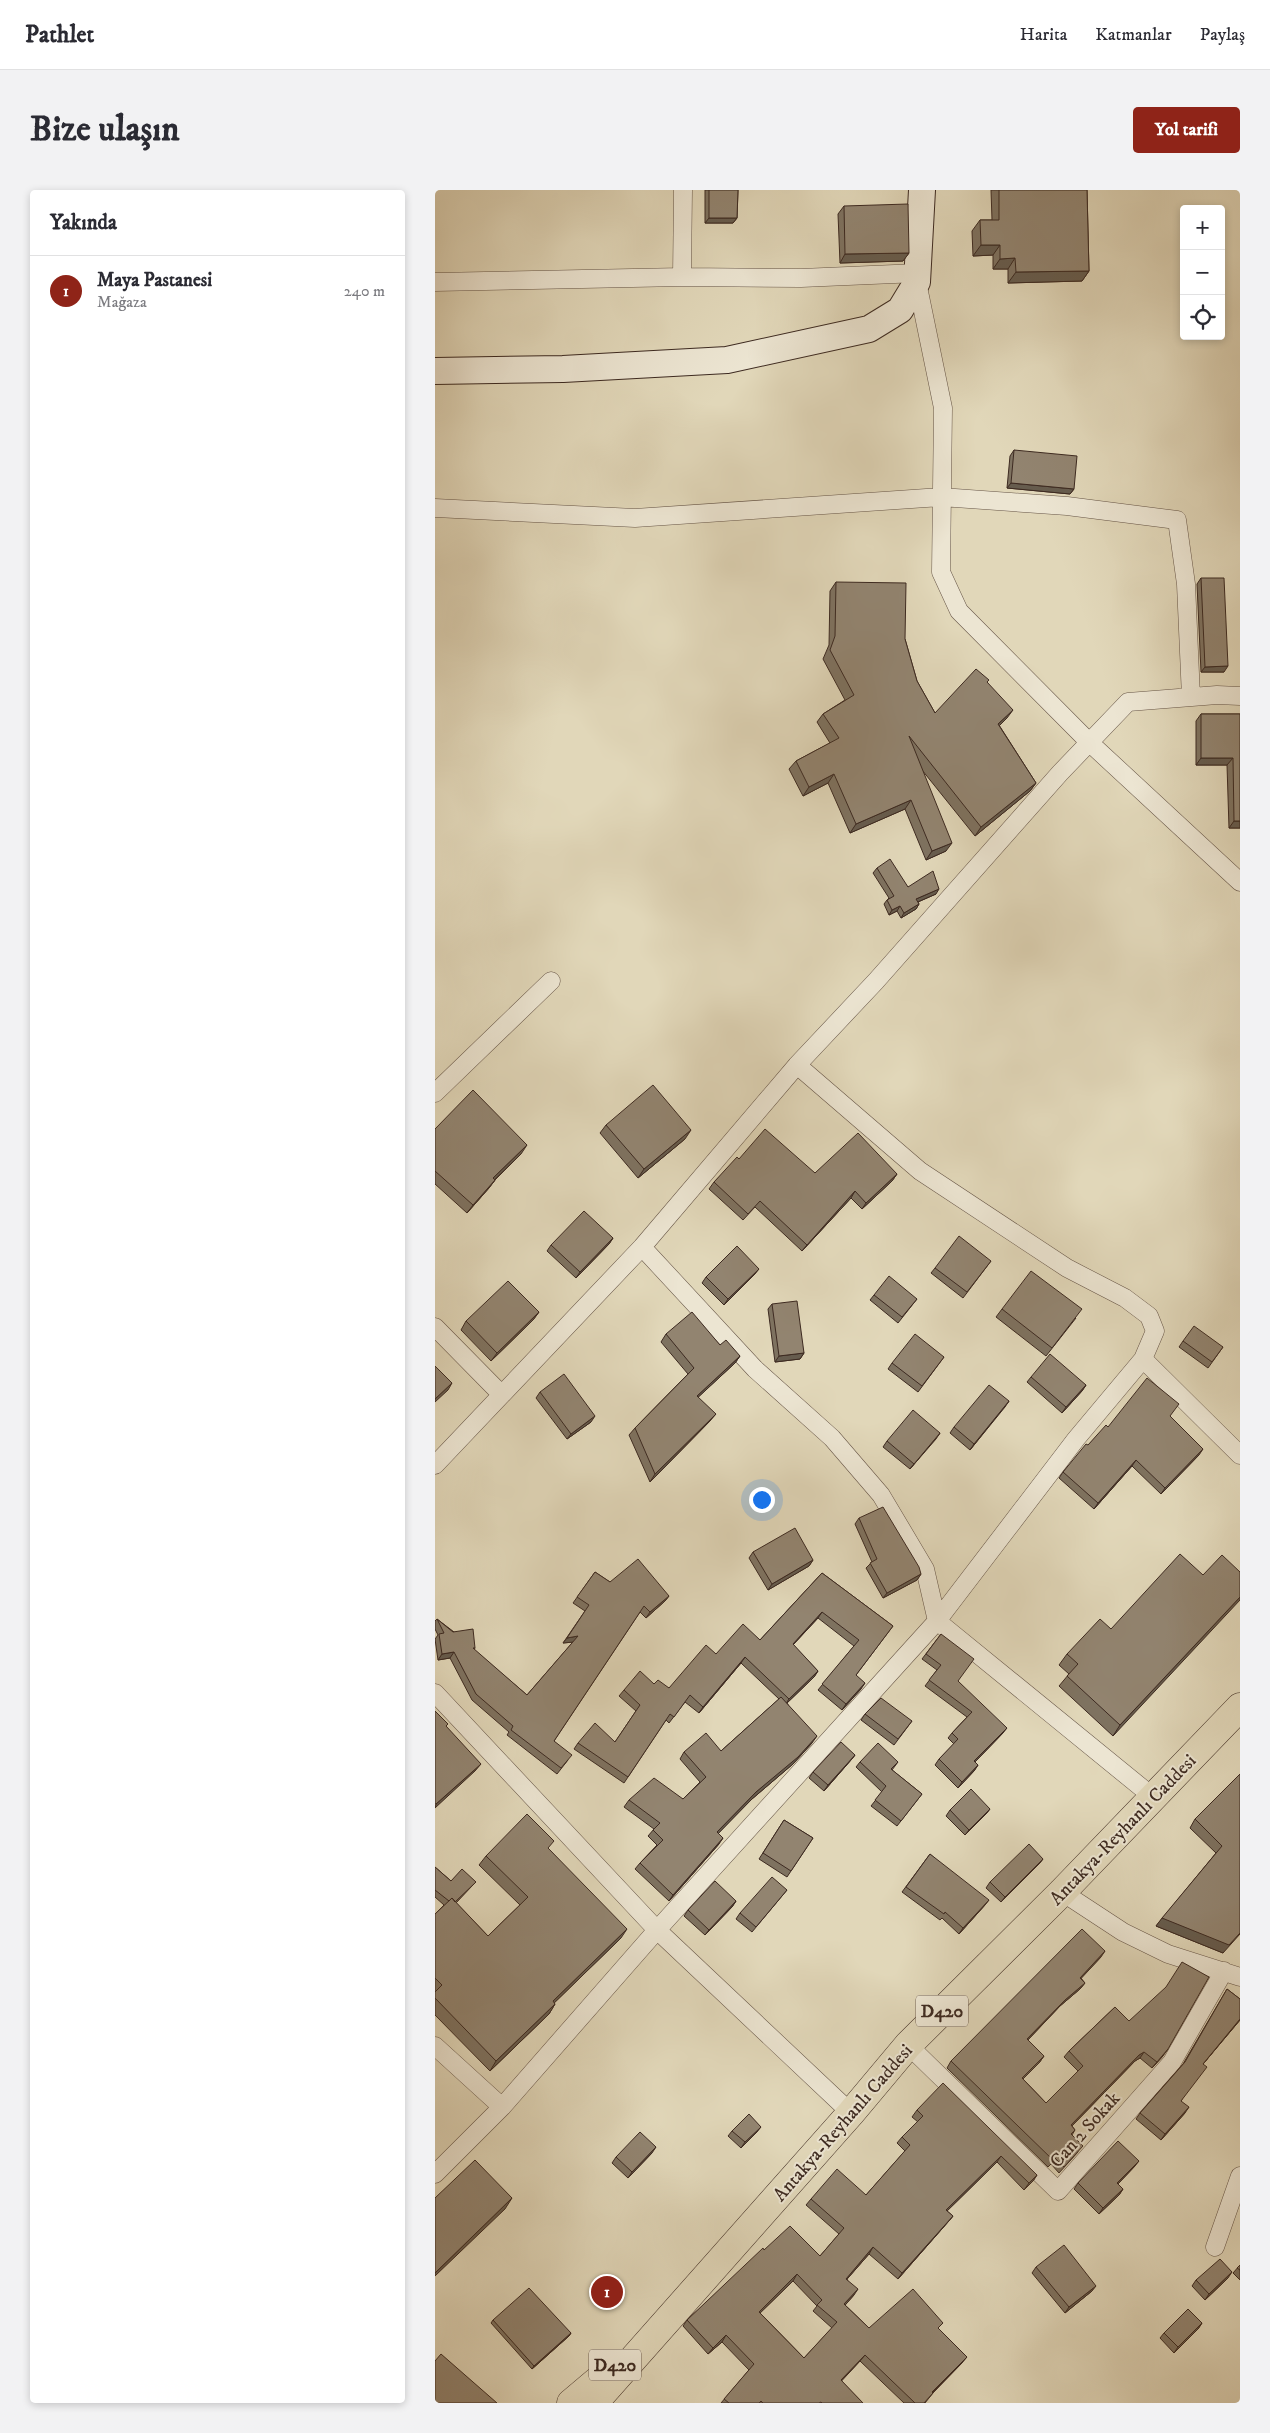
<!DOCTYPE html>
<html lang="tr">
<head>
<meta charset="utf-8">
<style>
  body { margin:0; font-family:"IM FELL DW Pica",serif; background:#f2f2f3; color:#2b2b33 }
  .controls { position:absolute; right:15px; top:15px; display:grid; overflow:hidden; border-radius:5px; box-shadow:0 2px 8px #0003 }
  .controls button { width:45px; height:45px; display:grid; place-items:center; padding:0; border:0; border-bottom:1px solid #e1e1e2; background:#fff; color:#2b2b33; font:25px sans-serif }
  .you { position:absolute; left:326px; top:1309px; width:18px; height:18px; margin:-12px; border:4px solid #fff; border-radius:50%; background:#1a73e8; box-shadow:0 0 0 8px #1a73e833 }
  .badge { display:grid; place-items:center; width:32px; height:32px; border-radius:50%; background:#8f2418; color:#fff; font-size:16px; font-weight:700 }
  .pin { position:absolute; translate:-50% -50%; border:2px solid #fff; box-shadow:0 1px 5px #0006 }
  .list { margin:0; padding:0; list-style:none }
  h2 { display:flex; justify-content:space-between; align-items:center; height:65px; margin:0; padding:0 20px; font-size:21px }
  h2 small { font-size:16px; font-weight:400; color:#7c7c81 }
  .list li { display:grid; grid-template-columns:32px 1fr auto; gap:15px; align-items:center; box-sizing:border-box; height:70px; padding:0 20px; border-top:1px solid #e1e1e2 }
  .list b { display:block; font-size:19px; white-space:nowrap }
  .list p { margin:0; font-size:16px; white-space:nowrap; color:#7c7c81 }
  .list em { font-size:16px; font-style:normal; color:#7c7c81 }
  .icon { flex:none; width:28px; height:28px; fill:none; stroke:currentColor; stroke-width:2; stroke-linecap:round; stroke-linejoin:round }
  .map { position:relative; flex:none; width:805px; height:2213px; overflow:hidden; border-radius:5px }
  header { display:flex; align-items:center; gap:30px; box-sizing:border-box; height:70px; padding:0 25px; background:#fff; border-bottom:1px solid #e1e1e2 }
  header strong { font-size:24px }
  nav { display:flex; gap:28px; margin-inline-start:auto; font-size:18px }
  .intro { display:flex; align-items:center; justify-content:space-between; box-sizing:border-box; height:120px; padding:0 30px }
  h1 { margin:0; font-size:35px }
  .button { padding:12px 22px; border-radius:5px; background:#8f2418; color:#fff; font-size:18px; font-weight:700 }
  main { display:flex; gap:30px; padding:0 30px }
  aside { flex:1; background:#fff; border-radius:5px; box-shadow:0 2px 8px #0003 }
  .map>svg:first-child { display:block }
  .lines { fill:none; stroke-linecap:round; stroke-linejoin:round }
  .street-casing { stroke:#665547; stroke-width:19 }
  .secondary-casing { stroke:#3d2a21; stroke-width:28 }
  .primary-casing { stroke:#3d2a21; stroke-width:29 }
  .street { stroke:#ece5d2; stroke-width:18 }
  .secondary { stroke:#ece5d2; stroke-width:26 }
  .primary { stroke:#e1d7b9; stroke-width:28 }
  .wall { fill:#7e7260; stroke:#3d2a21; fill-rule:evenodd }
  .shaded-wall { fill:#665c4e; stroke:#3d2a21 }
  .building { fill:#928470; stroke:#3d2a21; fill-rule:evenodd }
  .labels { text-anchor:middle; stroke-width:4; stroke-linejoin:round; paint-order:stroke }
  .shield { fill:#ece5d2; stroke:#726256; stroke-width:1 }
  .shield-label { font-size:18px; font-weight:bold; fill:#3d2a21 }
  .street-label { font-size:19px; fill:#3d2a21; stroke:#ece5d2 }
</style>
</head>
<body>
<header>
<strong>Pathlet</strong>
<nav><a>Harita</a><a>Katmanlar</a><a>Paylaş</a></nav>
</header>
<div class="intro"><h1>Bize ulaşın</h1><a class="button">Yol tarifi</a></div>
<main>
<aside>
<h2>Yakında<small></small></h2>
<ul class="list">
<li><span class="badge">1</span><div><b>Maya Pastanesi</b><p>Mağaza</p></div><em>240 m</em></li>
</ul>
</aside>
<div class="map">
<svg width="805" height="2213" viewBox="0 0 805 2213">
  <rect width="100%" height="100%" fill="#e1d7b9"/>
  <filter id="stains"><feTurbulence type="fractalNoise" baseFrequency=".004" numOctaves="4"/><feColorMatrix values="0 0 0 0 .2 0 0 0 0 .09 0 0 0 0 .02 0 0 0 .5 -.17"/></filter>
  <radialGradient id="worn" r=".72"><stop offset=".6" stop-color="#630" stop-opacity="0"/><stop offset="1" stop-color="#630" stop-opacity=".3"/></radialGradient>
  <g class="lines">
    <defs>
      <path id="street" d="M247 87 248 0
        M0 92 247 87 366 88 483 83
        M482 92 508 218 506 382 524 421 655 553 805 692
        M0 318 200 328 506 307 632 316 742 330 751 394 756 507
        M0 903 116 791
        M207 1057 320 1179 397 1248 446 1305 490 1379 502 1431 718 1607
        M0 1137 66 1204
        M708 1169 805 1265
        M0 1275 207 1057 362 875 441 791 625 583 693 512 782 505 805 506
        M0 1503 222 1740 416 1923
        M627 1702 688 1742 733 1764 805 1787
        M473 1855 623 2001 737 1872 789 1781
        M0 1856 67 1917
        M0 1984 67 1917 222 1740 502 1431 641 1249 708 1169 720 1141 714 1126 690 1108 632 1078 485 981 362 875
        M780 2057 805 1986"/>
      <path id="secondary" d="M0 181 128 179 292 170 434 139 465 120 482 92 487 0"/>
      <path id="primary" d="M136 2213 168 2186
        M159 2213 416 1923 473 1855 627 1702 805 1517"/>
    </defs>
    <use href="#street" class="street-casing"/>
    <use href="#secondary" class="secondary-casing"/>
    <use href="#primary" class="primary-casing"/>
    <use href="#street" class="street"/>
    <use href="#secondary" class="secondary"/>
    <use href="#primary" class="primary"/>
  </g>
  <path class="wall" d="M270 0H303L302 28 298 33H270Z
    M556 0H652L654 81 647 91 573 93V79H558V65L538 66 537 41 545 30H557Z
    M409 16 474 63 468 71 405 73 403 24Z
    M579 260 639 299 635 304 572 298 575 266Z
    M766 388 789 482H766L762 394Z
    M401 392 470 449 482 491 500 523 552 493 572 528 564 535 601 593 595 601 540 646 487 580 511 661 491 670 470 619 415 643 393 593 368 606 354 579 361 571 395 553 382 532 388 524 410 510 388 469 394 455 395 401Z
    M766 524H805V638H794L792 575H761V531Z
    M442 678 473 697 501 704 483 712 484 714 481 719 466 728 462 721 454 725 449 714 452 710 454 708 438 683Z
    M171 935 250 949 203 988 165 943Z
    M0 939 86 964 60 990 54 998 32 1023 0 994Z
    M304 969 380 983 462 984 457 991 427 1019 416 1008 367 1061 320 1017 308 1030 274 999 279 992Z
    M178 1048 174 1054 141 1088 112 1061 116 1055Z
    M556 1071 528 1108 496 1083 500 1078Z
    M320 1084 289 1115 267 1093 271 1087Z
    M439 1105 482 1109 463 1133 435 1110Z
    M337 1114 369 1163 365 1169 340 1172 333 1119Z
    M567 1119 641 1128 611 1166 561 1127Z
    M104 1122 98 1130 56 1171 26 1140 31 1131Z
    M231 1144 285 1155 305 1166 300 1173 263 1207 275 1231 215 1292 194 1245 200 1238 253 1184 226 1152Z
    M748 1151 788 1157 773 1178 744 1157Z
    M509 1167 483 1202 453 1179 457 1173Z
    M596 1187 651 1195 647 1201 627 1223 592 1192Z
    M105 1202 156 1232 132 1249 101 1208Z
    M574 1211 535 1260 515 1243 519 1237Z
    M735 1226 764 1265 726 1304 697 1276 659 1319 624 1288 628 1282 653 1255 673 1237Z
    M505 1243 475 1279 448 1257 452 1251Z
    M424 1328 486 1384 482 1390 448 1408 431 1378 437 1372 420 1334Z
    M318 1362 378 1370 374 1376 333 1400 314 1368Z
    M160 1382 175 1392 234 1406 230 1411 211 1428 205 1422 119 1551 133 1570 122 1584 72 1545 74 1542 37 1510 15 1468 3 1470 0 1449 3 1445 0 1439V1431L2 1429 40 1458 39 1460 92 1505 138 1452 128 1453 150 1421 138 1413Z
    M805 1382 678 1546 624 1496 634 1484 624 1475 632 1464 676 1439Z
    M387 1383 458 1436 421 1485 426 1499 407 1520 383 1500 419 1456 383 1428 358 1455 383 1481 379 1487 352 1513 377 1553 358 1574 317 1609 283 1643 284 1654 234 1711 200 1679 205 1673 222 1655 213 1646 219 1639 189 1617 194 1610 248 1609 265 1592 245 1569 249 1562 286 1561 344 1509 306 1473 264 1523 250 1512 234 1533 231 1530 189 1593 139 1559 143 1553 180 1552 201 1521 184 1506 189 1500 219 1494 234 1498 281 1464 325 1450Z
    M506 1444 523 1491 568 1543 540 1572 543 1575 539 1581 523 1598 500 1575 504 1569 519 1554 513 1548 517 1543 532 1527 490 1496 502 1480 487 1469Z
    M430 1524 477 1531 459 1555 426 1530Z
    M420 1565 416 1570 389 1601 374 1588 378 1582Z
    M425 1572H463L457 1580 487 1604 462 1636 436 1616 447 1602 421 1577Z
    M805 1584 788 1763 721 1736 781 1663 755 1638 760 1629Z
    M555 1619 551 1624 530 1645 511 1626 515 1620Z
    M349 1630 378 1648 352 1687 324 1669Z
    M114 1659 186 1748 119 1813 120 1814 114 1824 55 1881 0 1825V1724L9 1715 0 1707V1677L16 1691 41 1692 37 1696 21 1713 53 1746 85 1715 44 1675 51 1666Z
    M495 1664 550 1715 524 1744 507 1728 505 1730 467 1702Z
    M608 1669 604 1674 566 1712 551 1698 555 1692Z
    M352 1700 317 1742 301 1729 305 1723Z
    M301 1711 297 1717 270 1745 249 1726 253 1720Z
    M666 1767 646 1788 650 1793 645 1799 625 1816 593 1850 609 1866 604 1873 588 1889 611 1913 643 1881 629 1867 634 1861 680 1817 728 1866 717 1878 705 1868 700 1871 637 1936 640 1940 637 1945 643 1962 624 1983 616 1974 613 1977 512 1878 516 1871Z
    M792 1799 805 1809V1830L768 1874 746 1911 750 1923 726 1950 701 1929 705 1923 748 1874Z
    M482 1920 602 1985 598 1991 589 2000 562 1972 512 2021 518 2026 513 2032 463 2089 434 2064 412 2089 419 2105 410 2115 434 2138 504 2139 527 2173 498 2203 490 2213H469L425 2171 406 2191 428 2213H286L314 2180 287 2152 273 2164 248 2136 252 2130 329 2060 385 2066 404 2044 371 2015 376 2009 431 2005 470 1961 462 1953 467 1947 483 1932 477 1927ZM358 2091 382 2116 378 2121 397 2138 369 2168 325 2123Z
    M297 1941 322 1942 306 1958 293 1946Z
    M217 1963 193 1988 177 1973 181 1967Z
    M700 1976 683 1994 688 1999 684 2005 664 2024 639 1999 643 1993Z
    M805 2075V2090L798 2083Z
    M601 2077 657 2101 630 2123 597 2083Z
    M793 2088 770 2110 757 2096 761 2090Z
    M58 2130 136 2143 134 2146 97 2179 56 2133Z
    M767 2133 763 2139 739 2163 725 2148 729 2143Z"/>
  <path class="shaded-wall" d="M274 28H302L298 33H270Z
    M546 55H565L558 65 538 66Z
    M474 63 468 71 405 73 410 64Z
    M580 68 573 79H558L565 69Z
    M654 81 647 91 573 93 581 82Z
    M576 293 639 299 635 304 572 298Z
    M793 476 789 482H766L770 477Z
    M578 520 572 528 557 543 563 534Z
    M766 568H798L792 575H761Z
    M399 584 393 593 368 606 374 597Z
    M601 593 595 601 540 646 546 637Z
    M476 610 470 619 415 643 421 634Z
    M799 631H805V638H794Z
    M517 653 511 661 491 670 497 661Z
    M504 699 501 704 478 714 481 709Z
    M484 714 481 719 466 728 469 723Z
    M465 716 462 721 454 725 457 720Z
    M256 940 250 949 203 988 209 979Z
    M92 955 86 964 52 997 58 988Z
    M462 984 457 991 427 1019 431 1013Z
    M60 990 54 998 32 1023 38 1015Z
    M420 1001 416 1008 367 1061 372 1055Z
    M178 1048 174 1054 141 1088 145 1082Z
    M324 1079 320 1084 289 1115 293 1109Z
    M104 1122 98 1130 56 1171 62 1163Z
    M369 1163 365 1169 340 1172 344 1166Z
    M305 1166 300 1173 257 1213 262 1206Z
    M17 1193 13 1200 0 1212V1209Z
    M651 1195 647 1201 627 1223 631 1217Z
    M574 1211 570 1217 535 1260 539 1254Z
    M281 1224 275 1231 215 1292 220 1284Z
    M160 1226 156 1232 132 1249 136 1244Z
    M505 1243 501 1249 475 1279 479 1274Z
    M768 1259 764 1265 726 1304 730 1298Z
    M701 1270 697 1276 659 1319 663 1313Z
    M378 1370 374 1376 333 1400 337 1394Z
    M486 1384 482 1390 448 1408 452 1403Z
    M234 1406 230 1411 211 1428 215 1422Z
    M805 1407V1410L678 1546 685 1535Z
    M387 1422 383 1428 353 1460 358 1454Z
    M143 1446 139 1452 128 1453 132 1448Z
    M19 1462 15 1468 3 1470 7 1464Z
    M310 1467 306 1473 264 1523 268 1517Z
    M383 1481 379 1487 350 1515 354 1509Z
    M430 1493 426 1499 407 1520 411 1514Z
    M572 1538 568 1543 535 1577 539 1571Z
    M382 1546 377 1553 358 1574 317 1609 278 1649 282 1642 321 1602Z
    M420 1565 416 1570 389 1601 393 1595Z
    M46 1574 40 1581 0 1618 1 1614Z
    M543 1575 539 1581 523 1598 527 1592Z
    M555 1619 551 1624 530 1645 534 1640Z
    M288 1648 284 1654 234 1711 238 1705Z
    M608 1669 604 1674 566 1712 570 1707Z
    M554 1710 550 1715 524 1744 528 1738Z
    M301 1711 297 1717 270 1745 274 1740Z
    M727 1728 805 1743V1744L788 1763 721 1736Z
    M192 1739 186 1748 111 1821 118 1811Z
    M670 1761 666 1767 641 1794 645 1788Z
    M650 1793 645 1799 625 1816 587 1856 592 1849 630 1810Z
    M120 1814 114 1824 55 1881 61 1871Z
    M805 1829V1830L764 1879 768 1874Z
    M733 1859 728 1866 717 1878 722 1872Z
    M709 1862 705 1868 700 1871 631 1942 636 1935 704 1865Z
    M609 1866 604 1873 582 1895 587 1888Z
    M754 1917 750 1923 726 1950 730 1944Z
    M326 1937 322 1942 306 1958 310 1952Z
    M221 1957 217 1963 193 1988 197 1982Z
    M566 1966 562 1972 507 2026 511 2020Z
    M704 1971 700 1976 678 1999 682 1993Z
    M602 1985 598 1991 589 2000 594 1993Z
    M688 1999 684 2005 664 2024 668 2018Z
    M77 2008 70 2019 0 2086V2083Z
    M518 2026 513 2032 463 2089 467 2083Z
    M438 2057 434 2064 407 2095 411 2089Z
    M797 2082 793 2088 770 2110 774 2104Z
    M362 2084 358 2091 319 2129 324 2122Z
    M661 2096 657 2101 630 2123 634 2117Z
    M423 2099 419 2105 405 2121 409 2114Z
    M767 2133 763 2139 739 2163 743 2157Z
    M136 2143 134 2146 97 2179 99 2176Z
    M291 2145 287 2152 273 2164 278 2158Z
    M430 2165 425 2171 401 2197 406 2190Z
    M532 2167 527 2173 492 2208 497 2202Z"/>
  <path class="building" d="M274 0H303L302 28H274Z
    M564 0H652L654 81 581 82 580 68 565 69V55H546L545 30H564Z
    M473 14 474 63 410 64 409 16Z
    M579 260 642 266 639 299 576 293Z
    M766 388H789L793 476 770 477Z
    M401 392 471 393 470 449 482 491 500 523 541 479 554 490 552 492 578 520 563 534 601 593 546 637 474 546 517 653 497 661 476 610 421 634 399 584 374 597 361 571 404 548 388 524 419 505 395 460 400 446Z
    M766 524H805V631H799L798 568H766Z
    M455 669 473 697 498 681 504 699 481 709 484 714 469 723 465 716 457 720 452 710 459 706 442 678Z
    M218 895 256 940 209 979 171 935Z
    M38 900 92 955 58 988 60 990 38 1015 0 981V939Z
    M330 939 380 983 423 943 462 984 431 1013 420 1001 372 1055 325 1011 313 1024 279 992 302 967 304 969Z
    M149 1021 178 1048 145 1082 116 1055Z
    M524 1046 556 1071 532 1102 500 1078Z
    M302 1056 324 1079 293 1109 271 1087Z
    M596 1081 647 1119 617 1158 567 1119Z
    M454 1086 482 1109 467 1127 439 1105Z
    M73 1091 104 1122 62 1163 31 1131Z
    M362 1111 369 1163 344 1166 337 1114Z
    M257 1122 285 1155 291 1150 305 1166 262 1206 281 1224 220 1284 200 1238 259 1178 231 1144Z
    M759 1136 788 1157 777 1172 748 1151Z
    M480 1144 509 1167 487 1196 457 1173Z
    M615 1164 651 1195 631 1217 596 1187Z
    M0 1176 17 1193 0 1209Z
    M129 1184 160 1226 136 1244 105 1202Z
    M712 1188 744 1214 735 1226 768 1259 730 1298 701 1270 663 1313 628 1282 651 1254 653 1255 671 1235 673 1237Z
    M554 1195 574 1211 539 1254 519 1237Z
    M478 1220 505 1243 479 1274 452 1251Z
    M448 1317 484 1377 486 1384 452 1403 435 1373 442 1369 424 1328Z
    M360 1338 378 1370 337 1394 318 1362Z
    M745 1364 768 1385 787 1365 805 1382V1407L685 1535 632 1486 643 1474 632 1464 665 1429 676 1439Z
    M203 1369 234 1406 215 1422 209 1416 119 1551 137 1565 126 1578 76 1540 78 1536 41 1504 19 1462 7 1464 4 1444 9 1443 2 1429 18 1442 38 1439 40 1458H38L92 1505 143 1446 132 1448 154 1415 142 1407 160 1382 175 1392Z
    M387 1383 458 1436 421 1485 430 1493 411 1514 387 1494 424 1450 387 1422 358 1454 383 1481 354 1509 310 1467 268 1517 255 1505 239 1527 235 1524 193 1587 143 1553 160 1533 180 1552 205 1515 189 1500 205 1481 219 1494 223 1490 234 1498 271 1455 281 1464 308 1434 325 1450Z
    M506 1444 539 1469 523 1491 572 1538 539 1571 543 1575 527 1592 504 1569 523 1549 517 1543 537 1522 494 1490 506 1475 491 1464Z
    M346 1507 382 1546 363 1567 321 1602 282 1642 288 1648 238 1705 205 1673 228 1650 218 1640 225 1633 194 1610 219 1588 248 1609 271 1587 249 1562 271 1543 286 1561Z
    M446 1508 477 1531 463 1549 430 1524Z
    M0 1521 13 1534 11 1536 46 1574 1 1614H0Z
    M406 1552 420 1565 393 1595 378 1582Z
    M443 1553 463 1572 456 1579 487 1604 466 1631 440 1610 451 1596 425 1572Z
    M805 1584V1743L794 1755 727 1728 787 1656 760 1629Z
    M536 1599 555 1619 534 1640 515 1620Z
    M92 1624 119 1651 113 1658 192 1739 118 1811 120 1814 61 1871 0 1808V1802L7 1795 0 1788V1724L17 1708 53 1746 93 1707 51 1666Z
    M349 1630 378 1648 356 1681 328 1663Z
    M594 1654 608 1669 570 1707 555 1692Z
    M495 1664 554 1710 528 1738 510 1722 509 1724 471 1697Z
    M0 1677 16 1691 27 1679 41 1692 20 1712 17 1708 14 1711 0 1700Z
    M337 1687 352 1700 321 1737 305 1723Z
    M280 1691 301 1711 274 1740 253 1720Z
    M647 1739 670 1761 645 1788 650 1793 630 1810 592 1849 609 1866 587 1888 611 1913 648 1876 634 1861 680 1817 694 1831 731 1797 747 1772 774 1787 733 1859 722 1872 709 1862 704 1865 636 1935 640 1940 636 1944 648 1956 629 1977 620 1968 618 1970 516 1871Z
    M792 1799 805 1809V1829L768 1874 772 1877 746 1911 754 1917 730 1944 705 1923 750 1872Z
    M508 1893 602 1985 594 1993 566 1966 511 2020 518 2026 467 2083 438 2057 411 2089 423 2099 409 2114 434 2138 478 2099 508 2133 503 2138 532 2167 497 2202 498 2203 489 2213H480L430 2165 406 2190 428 2213H387L386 2212 384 2213H328L326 2211 324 2213H294L289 2209 319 2174 291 2145 278 2158 252 2130 328 2058 329 2060 355 2036 385 2066 409 2038 376 2009 402 1979 431 2005 475 1955 467 1947 488 1926 482 1920ZM362 2084 387 2110 382 2115 402 2132 369 2168 324 2122Z
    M314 1924 326 1937 310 1952 297 1941Z
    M205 1942 221 1957 197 1982 181 1967Z
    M683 1951 704 1971 682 1993 688 1999 668 2018 643 1993Z
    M40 1970 77 2008 0 2083V2008Z
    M629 2055 661 2096 634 2117 601 2077Z
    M785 2069 797 2082 774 2104 761 2090Z
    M805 2075V2080L802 2078Z
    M94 2098 136 2143 99 2176 58 2130Z
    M753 2119 767 2133 743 2157 729 2143Z
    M6 2164 62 2213H0V2171Z"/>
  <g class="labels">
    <g class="shield">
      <rect x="481" y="1805.5" width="52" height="31" rx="4"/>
      <rect x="154" y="2159.5" width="52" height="31" rx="4"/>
    </g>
    <g class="shield-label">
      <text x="507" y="1827">D420</text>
      <text x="180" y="2181">D420</text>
    </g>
    <g class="street-label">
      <text transform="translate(687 1639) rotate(-46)" y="7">Antakya-Reyhanlı Caddesi</text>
      <text transform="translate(407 1932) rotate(-49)" y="7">Antakya-Reyhanlı Caddesi</text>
      <text transform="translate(649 1939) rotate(-48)" y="7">Can 2 Sokak</text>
    </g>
  </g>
  <rect width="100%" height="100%" filter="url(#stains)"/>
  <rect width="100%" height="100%" fill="url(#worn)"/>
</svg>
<div class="controls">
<button>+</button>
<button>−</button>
<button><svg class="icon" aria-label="locate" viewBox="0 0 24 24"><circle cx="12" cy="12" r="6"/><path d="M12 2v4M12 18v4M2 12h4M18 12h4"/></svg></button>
</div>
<div class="you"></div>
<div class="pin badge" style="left:172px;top:2102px">1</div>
</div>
</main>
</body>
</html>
